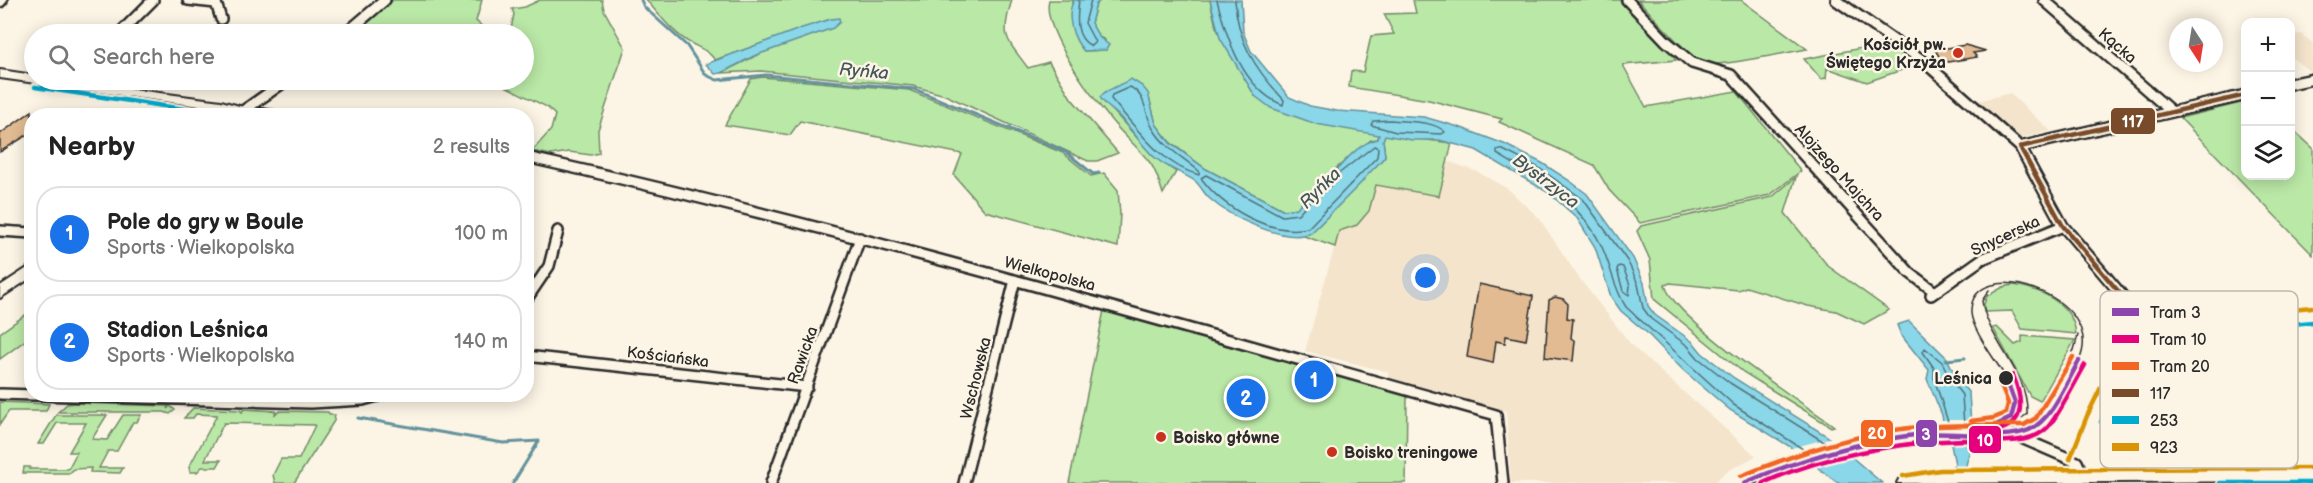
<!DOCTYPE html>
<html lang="en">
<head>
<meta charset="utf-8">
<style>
  body { margin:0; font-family:"Balsamiq Sans",sans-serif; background:#f6f6f6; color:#222 }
  .controls { position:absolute; right:18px; top:18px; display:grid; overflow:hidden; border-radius:12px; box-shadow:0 3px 15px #0003 }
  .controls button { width:54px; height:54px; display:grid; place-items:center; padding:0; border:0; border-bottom:2px solid #e0e0e0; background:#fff; color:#222; font:30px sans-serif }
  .compass { position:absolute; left:2169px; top:18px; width:54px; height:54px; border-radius:50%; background:#fff; box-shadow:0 3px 15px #0003; rotate:168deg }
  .you { position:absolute; left:1426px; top:278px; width:21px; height:21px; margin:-15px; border:4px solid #fff; border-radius:50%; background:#1a73e8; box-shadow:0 0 0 9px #1a73e833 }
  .badge { display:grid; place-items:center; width:39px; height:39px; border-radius:50%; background:#1a73e8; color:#fff; font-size:20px; font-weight:700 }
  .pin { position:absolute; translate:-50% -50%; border:3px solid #fff; box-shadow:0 2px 6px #0006 }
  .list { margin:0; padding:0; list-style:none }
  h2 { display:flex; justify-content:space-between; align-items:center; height:78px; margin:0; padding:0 24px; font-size:26px }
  h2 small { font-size:20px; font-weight:400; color:#767676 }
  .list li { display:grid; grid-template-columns:39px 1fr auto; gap:18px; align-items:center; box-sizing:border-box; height:96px; margin:0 12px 12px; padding:0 12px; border:2px solid #e0e0e0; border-radius:24px }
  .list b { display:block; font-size:22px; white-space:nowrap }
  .list p { margin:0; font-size:20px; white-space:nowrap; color:#767676 }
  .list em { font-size:20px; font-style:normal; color:#767676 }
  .icon { flex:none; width:33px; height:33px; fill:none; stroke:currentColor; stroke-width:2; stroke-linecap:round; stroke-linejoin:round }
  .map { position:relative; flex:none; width:2313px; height:483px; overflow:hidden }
  .search { position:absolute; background:#fff; box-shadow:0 3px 15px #0003; left:24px; top:24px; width:510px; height:66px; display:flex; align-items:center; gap:15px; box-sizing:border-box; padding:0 21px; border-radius:33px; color:#767676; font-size:22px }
  .panel { position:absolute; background:#fff; box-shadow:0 3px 15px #0003; left:24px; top:108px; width:510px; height:294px; border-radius:24px }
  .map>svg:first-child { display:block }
  .built { fill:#f4e4cc }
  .green { fill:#bae8a6; stroke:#728a68; stroke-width:1.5 }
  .water { fill:#8ad7e9; stroke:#64929d; stroke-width:1.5 }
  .pier { fill:#fcf5e5 }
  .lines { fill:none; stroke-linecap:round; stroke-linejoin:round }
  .shore { stroke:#517077; stroke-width:1.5 }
  .stream { stroke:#64929d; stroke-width:3 }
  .building { fill:#e2bb92; stroke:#2b2b2b; stroke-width:1.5 }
  .street-casing { stroke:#2b2b2b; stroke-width:14 }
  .secondary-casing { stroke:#2b2b2b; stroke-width:4 }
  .street { stroke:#fcf5e5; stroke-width:9 }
  .secondary { fill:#fcf5e5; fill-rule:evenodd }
  .tram { stroke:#2b2b2b; stroke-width:1.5 }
  .bus-1-casing { stroke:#fcf5e5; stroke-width:9 }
  .bus-2-casing { stroke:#fcf5e5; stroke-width:9 }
  .bus-3-casing { stroke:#fcf5e5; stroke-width:9 }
  .bus-1 { stroke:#7a4b2a; stroke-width:4.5 }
  .bus-2 { stroke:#00a9ce; stroke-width:4.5 }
  .bus-3 { stroke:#d89406; stroke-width:4.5 }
  .tram-1-casing { stroke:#fcf5e5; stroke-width:9 }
  .tram-2-casing { stroke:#fcf5e5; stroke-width:9 }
  .tram-3-casing { stroke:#fcf5e5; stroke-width:9 }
  .tram-1 { stroke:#8e44ad; stroke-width:4.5 }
  .tram-2 { stroke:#e5007d; stroke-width:4.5 }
  .tram-3 { stroke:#f26522; stroke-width:4.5 }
  .poi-dot { fill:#c8321e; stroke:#fcf5e5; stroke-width:2 }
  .stop-dot { fill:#2b2b2b; stroke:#fcf5e5; stroke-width:2 }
  .labels { text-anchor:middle; stroke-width:5; stroke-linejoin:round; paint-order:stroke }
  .poi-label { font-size:16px; font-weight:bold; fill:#2b2b2b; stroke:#fcf5e5; text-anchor:start }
  .street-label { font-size:16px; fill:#2b2b2b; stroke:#fcf5e5 }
  .stop-label { font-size:16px; font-weight:bold; fill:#2b2b2b; stroke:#fcf5e5; text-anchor:end }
  .water-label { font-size:18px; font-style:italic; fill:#43565a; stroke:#fcf5e5 }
  .key { fill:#fcf5e5; stroke:#bdb8ad; stroke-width:1.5 }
  .key-label { font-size:16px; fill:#2b2b2b }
  .line-badge { stroke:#fcf5e5; stroke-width:2 }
  .badge-label { font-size:16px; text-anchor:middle; font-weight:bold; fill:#fff }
</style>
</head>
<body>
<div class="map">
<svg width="2313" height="483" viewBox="0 0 2313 483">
  <rect width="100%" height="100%" fill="#fcf5e5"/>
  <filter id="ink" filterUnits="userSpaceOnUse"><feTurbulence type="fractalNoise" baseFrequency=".0167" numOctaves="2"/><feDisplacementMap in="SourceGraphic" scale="12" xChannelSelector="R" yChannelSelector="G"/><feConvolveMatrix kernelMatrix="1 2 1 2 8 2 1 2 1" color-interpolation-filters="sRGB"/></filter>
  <g filter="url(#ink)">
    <path class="built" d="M2301 34 2313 43V70L2309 71 2291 57V36Z
      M2010 93 2018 101 2051 131 2022 138 2014 135 1977 101Z
      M1447 161 1478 172 1508 189 1539 218 1579 278 1633 347 1756 456 1724 473 1714 483H1511L1506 411 1387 380 1388 372 1305 351 1339 231 1358 225 1369 211 1376 185 1439 196Z"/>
    <path class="green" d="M393 0H482L476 21 484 28 472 34 456 31 361 29Z
      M540 0H602L604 10 625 48 598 130 599 153 591 155 569 152 551 155 532 151 551 130 555 115 547 107 493 80H524V34H510L514 14 512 9 525 7Z
      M646 0H1012C1000 37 1006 38 1028 68L1049 62 1071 98 1118 153 1097 161H1088L945 95 913 86 761 71 721 73 831 19 715 60C708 51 702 49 692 44 674 35 659 14 646 0Z
      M1049 0H1074L1072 3C1072 22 1071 37 1084 51L1106 50 1105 40 1099 37 1091 23 1096 4 1101 0H1210L1216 27 1255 96 1379 134 1378 139 1371 140 1333 171 1325 182 1310 192 1297 209 1284 210 1206 169 1170 142 1156 124 1150 101 1107 104 1153 156 1176 172 1163 194C1160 184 1157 173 1151 164 1139 148 1123 135 1111 120 1092 97 1041 28 1049 0Z
      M1413 0H1619L1666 45 1676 60 1623 65 1646 107 1736 91 1801 171 1770 195 1640 223 1609 190 1594 165 1499 122 1502 119 1429 100 1349 87 1351 71 1363 72 1371 36 1394 34 1384 14 1416 13Z
      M1638 0H1741L1807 49C1789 52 1720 67 1706 64 1691 60 1651 13 1638 0Z
      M1888 43 1919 64 1867 82 1827 68 1826 78 1821 79 1804 59Z
      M762 77 909 90 1063 153 1091 176 1104 173 1118 190 1120 214 1118 247 985 211 954 175 962 154 800 121 790 135 725 125 751 79Z
      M2245 102 2246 176H2290L2291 128 2313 148V255L2180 118Z
      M1385 135 1452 143 1439 196 1376 185 1369 211 1357 225 1339 231 1335 247 1304 236 1320 224 1385 156 1383 140Z
      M1796 177 1785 213 1828 266 1889 310 1864 324 1836 311 1808 306 1746 287 1738 290 1670 283 1665 285C1674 320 1800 401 1834 426L1831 427 1743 372 1654 299 1650 260 1637 231 1641 226 1772 197Z
      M2013 285C2040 289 2073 303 2076 334L2022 329 2012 311 1984 312V304L1987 296 2003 287Z
      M1104 310 1407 394 1406 483H1069Z
      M31 311V336L0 359V333Z
      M1997 327 2015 345 2022 342V336L2075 340 2040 401 2030 396 1993 328Z
      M0 402 49 404 46 411H9L0 424Z
      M75 403 168 406 167 409 170 406 175 410 170 414 164 412H58L67 404Z
      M193 408 240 410 242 412 244 409 276 411 275 414 280 411 328 412 330 415H335L334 421 294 483H275L273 475 281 459H299L315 425 224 423 205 460H221L217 467H202L197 472H190L189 467 217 415 196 414 193 418H184Z
      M56 415H107L92 439 107 440 123 415H141L137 422H133L117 451H108L99 468H123L120 473 90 472 91 468 74 469 70 473H23L24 467H30L29 469H68L77 452H69L86 423H57L44 444H38Z"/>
    <path class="water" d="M1074 0H1101L1096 4 1091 23 1099 37 1109 45 1106 50 1084 51C1073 39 1065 16 1074 0Z
      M1210 0H1241L1243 32 1251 51 1289 97 1310 106 1337 111 1424 117 1459 127 1504 144 1542 163 1570 181 1587 194 1633 258 1644 283 1648 306 1655 315 1693 342 1702 353 1734 378 1827 436 1882 483H1838L1789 446 1730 410 1683 370 1647 333 1621 311 1611 297 1595 247 1577 218 1549 193 1476 150 1439 140H1412L1385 135 1383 140 1385 156C1378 166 1368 172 1362 182L1311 233C1284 244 1230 217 1210 199 1204 194 1201 186 1195 181 1181 172 1164 167 1152 155 1140 143 1131 128 1119 116 1113 110 1103 104 1100 97L1105 92 1131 79 1142 86 1148 93 1156 124 1170 143 1206 169 1284 210 1297 208C1301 203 1305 197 1309 193 1314 188 1320 186 1325 182 1340 168 1356 143 1378 139L1379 135 1316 124 1271 108 1255 96 1220 38Z
      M839 18 840 22 833 28 754 56 721 73 715 74 706 64 802 28 831 19Z
      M1909 321 1947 358 1957 379 1969 393 1972 442 1966 465 1969 483H1950L1944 467H1951L1955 464 1951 445 1946 442 1942 415 1927 379 1929 370 1901 335 1897 325Z"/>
    <path class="pier" d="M1939 420H1973L1975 441 1943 442Z
      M1833 437 1855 456 1813 468 1788 449Z"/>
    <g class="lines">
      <path class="shore" d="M1079 0C1077 17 1074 37 1091 46L1095 42 1085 23 1091 0
        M1217 0C1227 39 1243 89 1283 105L1284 100C1256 70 1237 42 1235 0
        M1130 87C1148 96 1144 116 1154 130 1165 148 1184 158 1199 171V175C1161 165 1136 127 1111 99L1112 95Z
        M1391 120C1407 122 1433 120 1445 132L1442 134 1396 132 1371 125 1373 121Z
        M1374 146 1378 148 1377 157 1308 228C1270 236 1223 208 1201 178L1206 175 1282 216 1298 214 1314 196 1330 186 1337 175Z
        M1619 266 1623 267 1630 285 1629 295 1623 291 1617 269Z
        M1949 425 1934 378V368L1923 352 1925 348 1942 362 1952 382 1962 395 1964 426
        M1806 451 1734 405 1626 307C1613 287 1611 264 1600 243 1579 201 1536 177 1497 154V150L1501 149 1539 168 1583 199 1628 262 1638 284 1643 308 1651 319 1688 346 1698 358 1730 383 1829 445"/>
      <path class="stream" d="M641 0 644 7 687 46 706 75 717 80 766 75 914 89 1066 152 1093 174 1099 173
        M1946 360 1965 358
        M358 418 503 443 539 441 513 483"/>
    </g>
    <path class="building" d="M1965 45 1986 51 1973 53 1977 57 1948 62 1940 58 1935 50Z
      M32 111V132L0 152V134Z
      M1479 284 1533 296 1526 340 1506 336 1505 343 1496 341 1493 363 1467 357Z
      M1555 297 1563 299 1568 304 1567 318 1573 319 1571 338 1575 341 1573 361 1545 357 1549 300Z"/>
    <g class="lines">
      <defs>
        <path id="street" d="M188 0 216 3 221 19
          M1627 0 1666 41 1692 63 1731 75 1910 273 1935 292
          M1836 0 1922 60 2020 147 2063 226 2223 414 2265 475
          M2044 0 2172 112
          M0 2 2 0
          M119 34 153 0
          M345 34 385 0
          M2290 84 2313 79
          M243 111 287 80
          M243 111 275 116
          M2020 147 2246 95
          M526 157C853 230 1174 325 1496 415L1503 483
          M0 231 32 233
          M1931 295 1982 259 2063 226
          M526 300 549 266 558 231
          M2152 331 2313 314
          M526 356 807 387
          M0 394 311 403 363 400 385 394
          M771 483 860 238
          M964 483 1015 280
          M1747 483 1761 472 1780 464 1887 436 1928 431 2000 432 2019 437 2077 462 2083 475"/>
        <path id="secondary" d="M0 70 34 75V80H60L221 101 247 108 248 111 243 115 221 109 0 78Z
          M32 265V277L0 298V286Z
          M2313 469V481L1897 483 1899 479 1904 477 1940 471Z"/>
      </defs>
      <use href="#street" class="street-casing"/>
      <use href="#secondary" class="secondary-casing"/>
      <use href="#street" class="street"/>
      <use href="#secondary" class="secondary"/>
      <path class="tram" d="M2006 378C1997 362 1972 330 1971 313 1969 251 2109 296 2079 361
        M2027 426 2074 350 2078 335
        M1984 428 2014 424 2027 414C2029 372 1988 342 1982 301L1989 290"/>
      <defs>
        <path id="bus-1" d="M2020 147 2246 95
          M2020 147 2063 226 2152 331
          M2111 385 2131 346 2152 331"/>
        <path id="bus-2" d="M35 87 231 116
          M2101 422 2137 348 2144 342 2164 336 2313 322
          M2220 483H2313"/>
        <path id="bus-3" d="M2070 459 2087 416 2124 340 2137 329 2162 322 2312 307
          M1903 476 1940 470 2313 468"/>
      </defs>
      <use href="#bus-1" class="bus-1-casing"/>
      <use href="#bus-2" class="bus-2-casing"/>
      <use href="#bus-3" class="bus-3-casing"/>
      <use href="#bus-1" class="bus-1"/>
      <use href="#bus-2" class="bus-2"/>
      <use href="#bus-3" class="bus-3"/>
      <defs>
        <path id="tram-1" d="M1971 428 1996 425 2011 418 2015 403 2006 378
          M1744 483C1801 459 1862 440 1924 434 1952 431 2004 441 2029 430 2053 419 2066 383 2079 361"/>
        <path id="tram-2" d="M1971 435C2015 431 2031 420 2013 375
          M1763 483C1822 456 1899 442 1963 440 1988 440 2028 447 2047 428 2058 417 2076 380 2085 365"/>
        <path id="tram-3" d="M1971 421 1994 418 2006 413 2008 403 1999 381
          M1741 476C1795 454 1851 435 1909 428 1947 424 1986 425 2024 425L2036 418 2073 357"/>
      </defs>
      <use href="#tram-1" class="tram-1-casing"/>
      <use href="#tram-2" class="tram-2-casing"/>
      <use href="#tram-3" class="tram-3-casing"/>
      <use href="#tram-1" class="tram-1"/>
      <use href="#tram-2" class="tram-2"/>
      <use href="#tram-3" class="tram-3"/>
    </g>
  </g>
  <g class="poi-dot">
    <circle cx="1958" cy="53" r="6"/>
    <circle cx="1161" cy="437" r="6"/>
    <circle cx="1332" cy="452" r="6"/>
  </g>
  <circle class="stop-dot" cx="2006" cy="378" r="8"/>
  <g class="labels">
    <g class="poi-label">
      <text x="1946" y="50" text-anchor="end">Kościół pw.<tspan x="1946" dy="18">Świętego Krzyża</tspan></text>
      <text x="1173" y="443">Boisko główne</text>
      <text x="1344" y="458">Boisko treningowe</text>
    </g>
    <g class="street-label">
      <text transform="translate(2118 45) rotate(41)" y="6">Kącka</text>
      <text transform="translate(1840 172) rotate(48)" y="6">Alojzego Majchra</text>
      <text transform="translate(2005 235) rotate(-25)" y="6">Snycerska</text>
      <text transform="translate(1050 273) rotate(15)" y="6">Wielkopolska</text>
      <text transform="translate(802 355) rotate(-70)" y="6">Rawicka</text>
      <text transform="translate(668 356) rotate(7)" y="6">Kościańska</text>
      <text transform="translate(975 378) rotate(-76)" y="6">Wschowska</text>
    </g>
    <g class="stop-label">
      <text x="1992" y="384">Leśnica</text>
    </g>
    <g class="water-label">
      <text transform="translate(864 71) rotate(5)" y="6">Ryńka</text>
      <text transform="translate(1546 181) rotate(37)" y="6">Bystrzyca</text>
      <text transform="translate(1320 188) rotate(-45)" y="6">Ryńka</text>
    </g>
  </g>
  <rect x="2100" y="291" width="198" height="177" rx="9" class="key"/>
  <rect x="2112" y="308" width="27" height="8" fill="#8e44ad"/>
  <rect x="2112" y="335" width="27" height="8" fill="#e5007d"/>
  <rect x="2112" y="362" width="27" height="8" fill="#f26522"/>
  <rect x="2112" y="389" width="27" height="8" fill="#7a4b2a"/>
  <rect x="2112" y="416" width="27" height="8" fill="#00a9ce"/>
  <rect x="2112" y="443" width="27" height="8" fill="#d89406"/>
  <g class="key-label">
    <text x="2150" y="318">Tram 3</text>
    <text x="2150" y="345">Tram 10</text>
    <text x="2150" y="372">Tram 20</text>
    <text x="2150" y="399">117</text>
    <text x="2150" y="426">253</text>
    <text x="2150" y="453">923</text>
  </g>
  <g class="line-badge">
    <rect x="2110" y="107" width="46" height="28" rx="6" fill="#7a4b2a"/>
    <rect x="1860" y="419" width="34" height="29" rx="6" fill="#f26522"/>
    <rect x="1915" y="419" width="23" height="29" rx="6" fill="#8e44ad"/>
    <rect x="1968" y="425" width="34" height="29" rx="6" fill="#e5007d"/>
  </g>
  <g class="badge-label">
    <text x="2133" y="127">117</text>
    <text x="1877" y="439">20</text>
    <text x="1926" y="440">3</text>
    <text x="1985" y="446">10</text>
  </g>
</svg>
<div class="controls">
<button>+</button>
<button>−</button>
<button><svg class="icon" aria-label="layers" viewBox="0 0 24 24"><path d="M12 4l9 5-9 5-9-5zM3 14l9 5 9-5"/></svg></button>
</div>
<svg class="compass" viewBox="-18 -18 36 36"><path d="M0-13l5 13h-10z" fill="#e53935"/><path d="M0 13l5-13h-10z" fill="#767676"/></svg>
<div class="you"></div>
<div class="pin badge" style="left:1314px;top:380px">1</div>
<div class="pin badge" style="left:1246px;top:398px">2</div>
<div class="search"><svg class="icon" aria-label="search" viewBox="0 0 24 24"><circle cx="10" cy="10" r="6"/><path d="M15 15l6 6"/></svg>Search here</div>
<section class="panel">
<h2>Nearby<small>2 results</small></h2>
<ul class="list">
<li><span class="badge">1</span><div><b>Pole do gry w Boule</b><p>Sports · Wielkopolska</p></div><em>100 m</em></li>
<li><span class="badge">2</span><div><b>Stadion Leśnica</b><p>Sports · Wielkopolska</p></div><em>140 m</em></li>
</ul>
</section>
</div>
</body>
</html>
